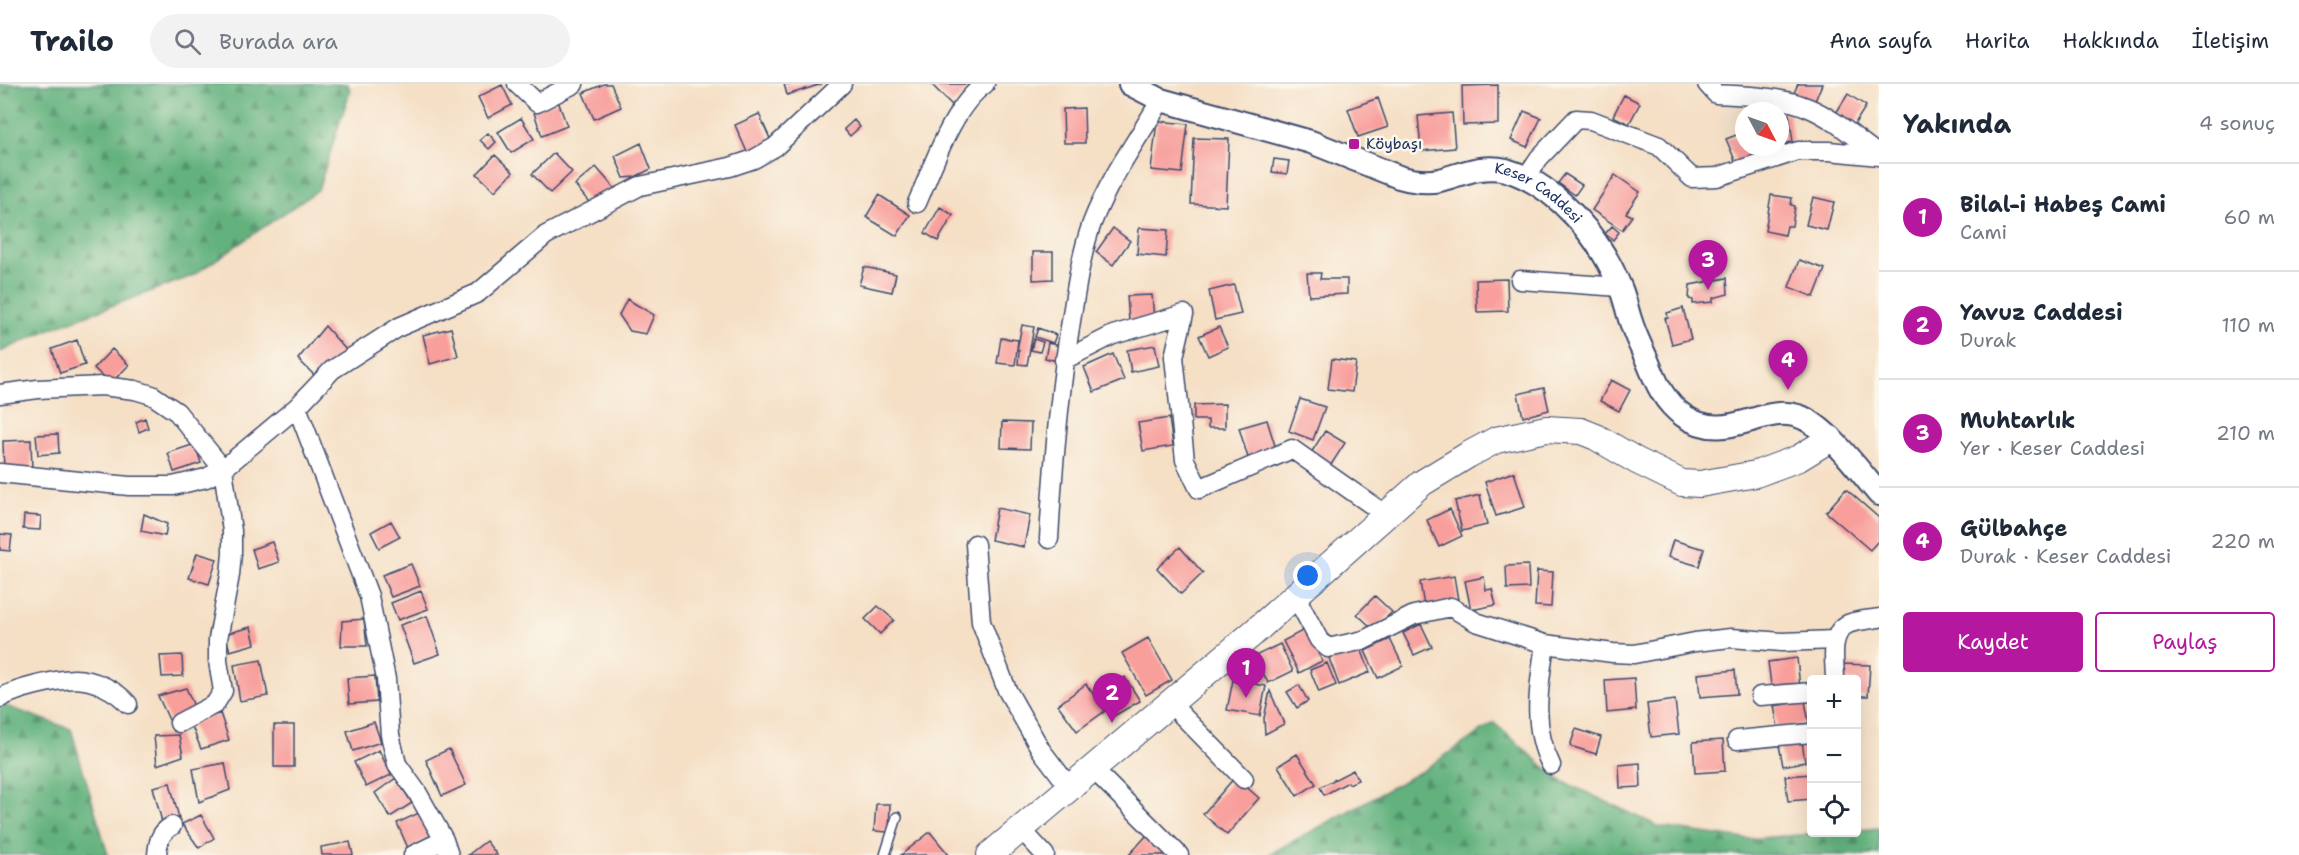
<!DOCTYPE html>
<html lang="tr">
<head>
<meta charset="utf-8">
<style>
  body { margin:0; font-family:"Shantell Sans",sans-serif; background:#f2f2f3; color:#1f2937 }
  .controls { position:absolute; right:18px; bottom:18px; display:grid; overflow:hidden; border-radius:6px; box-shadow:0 6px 24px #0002 }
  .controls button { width:54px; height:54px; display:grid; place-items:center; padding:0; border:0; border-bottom:2px solid #e0e1e3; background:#fff; color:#1f2937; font:30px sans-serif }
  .compass { position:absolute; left:1735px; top:18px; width:54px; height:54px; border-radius:50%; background:#fff; box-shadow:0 6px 24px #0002; rotate:131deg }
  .you { position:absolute; left:1308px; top:492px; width:21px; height:21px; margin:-15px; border:4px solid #fff; border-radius:50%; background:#1a73e8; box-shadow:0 0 0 9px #1a73e833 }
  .badge { display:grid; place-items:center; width:39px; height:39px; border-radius:50%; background:#b5179e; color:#fff; font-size:20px; font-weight:700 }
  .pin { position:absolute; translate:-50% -50px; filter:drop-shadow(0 2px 3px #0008) }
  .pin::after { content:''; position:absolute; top:32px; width:21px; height:18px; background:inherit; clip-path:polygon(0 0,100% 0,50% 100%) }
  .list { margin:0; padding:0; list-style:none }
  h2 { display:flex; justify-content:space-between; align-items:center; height:78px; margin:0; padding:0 24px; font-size:26px }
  h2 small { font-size:20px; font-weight:400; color:#747a83 }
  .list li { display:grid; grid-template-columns:39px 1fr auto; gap:18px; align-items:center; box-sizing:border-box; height:108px; padding:0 24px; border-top:2px solid #e0e1e3 }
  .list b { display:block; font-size:22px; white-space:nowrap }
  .list p { margin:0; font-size:20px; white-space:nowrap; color:#747a83 }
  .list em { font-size:20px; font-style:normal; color:#747a83 }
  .actions { display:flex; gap:12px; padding:18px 24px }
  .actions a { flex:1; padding:14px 0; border:2px solid #b5179e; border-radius:6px; text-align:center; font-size:21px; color:#b5179e }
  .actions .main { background:#b5179e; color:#fff }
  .icon { flex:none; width:33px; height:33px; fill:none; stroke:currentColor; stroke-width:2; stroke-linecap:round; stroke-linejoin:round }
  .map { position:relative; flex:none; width:1879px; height:771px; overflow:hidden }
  header { display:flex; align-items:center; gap:36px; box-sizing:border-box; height:84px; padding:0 30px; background:#fff; border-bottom:2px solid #e0e1e3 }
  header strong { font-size:28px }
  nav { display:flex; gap:33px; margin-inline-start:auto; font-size:21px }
  .search { width:420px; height:54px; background:#f2f2f3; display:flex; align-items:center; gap:15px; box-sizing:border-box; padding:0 21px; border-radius:33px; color:#747a83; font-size:22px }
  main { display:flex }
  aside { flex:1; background:#fff }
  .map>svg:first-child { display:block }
  .forest { fill:url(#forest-firs); stroke:#3f706e; stroke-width:1.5 }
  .building { fill:#f89e9b }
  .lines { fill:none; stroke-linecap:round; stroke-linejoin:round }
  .service-casing { stroke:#3c496d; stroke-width:12 }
  .minor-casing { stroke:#3c496d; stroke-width:21 }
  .tertiary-casing { stroke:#3c496d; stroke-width:26 }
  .secondary-casing { stroke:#3c496d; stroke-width:28 }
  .service { stroke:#fff; stroke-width:9 }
  .minor { stroke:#fff; stroke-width:18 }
  .tertiary { stroke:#fff; stroke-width:22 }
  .secondary { stroke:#fff; stroke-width:26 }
  .poi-dot { fill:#b5179e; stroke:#fbf7ec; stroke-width:2 }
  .labels { text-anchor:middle; stroke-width:5; stroke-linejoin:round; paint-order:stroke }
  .poi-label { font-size:15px; fill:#1b2f5e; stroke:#fbf7ec; text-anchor:start }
  .street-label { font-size:15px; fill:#1b2f5e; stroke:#fbf7ec }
</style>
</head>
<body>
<header>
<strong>Trailo</strong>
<div class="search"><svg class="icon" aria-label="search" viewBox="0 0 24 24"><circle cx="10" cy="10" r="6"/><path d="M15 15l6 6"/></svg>Burada ara</div>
<nav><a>Ana sayfa</a><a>Harita</a><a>Hakkında</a><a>İletişim</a></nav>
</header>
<main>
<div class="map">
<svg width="1879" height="771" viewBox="0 0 1879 771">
  <defs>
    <pattern id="forest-firs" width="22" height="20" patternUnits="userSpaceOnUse" patternTransform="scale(1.5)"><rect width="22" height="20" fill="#63b27e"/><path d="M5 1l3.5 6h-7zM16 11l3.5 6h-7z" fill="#51916a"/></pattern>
  </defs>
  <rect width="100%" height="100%" fill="#fbf7ec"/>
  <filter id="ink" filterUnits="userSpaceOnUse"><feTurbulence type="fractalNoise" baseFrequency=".0167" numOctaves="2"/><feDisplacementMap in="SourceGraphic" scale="12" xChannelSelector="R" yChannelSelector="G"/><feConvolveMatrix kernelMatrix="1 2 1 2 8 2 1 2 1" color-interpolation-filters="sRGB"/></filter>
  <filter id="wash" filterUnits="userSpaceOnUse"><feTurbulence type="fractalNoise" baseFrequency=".008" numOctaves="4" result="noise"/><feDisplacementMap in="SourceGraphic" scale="24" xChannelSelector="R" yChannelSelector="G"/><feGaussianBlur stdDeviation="1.35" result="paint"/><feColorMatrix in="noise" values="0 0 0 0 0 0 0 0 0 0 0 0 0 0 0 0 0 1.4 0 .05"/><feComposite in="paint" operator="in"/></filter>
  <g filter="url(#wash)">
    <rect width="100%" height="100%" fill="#f5dfc5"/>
    <path class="forest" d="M0 0H348L350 7 318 106 192 192 52 244 0 268Z
      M0 620 71 645 108 771H0Z
      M1494 639 1560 696 1660 743 1746 755 1826 749 1856 748 1857 746 1879 744V771H1268L1422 687Z"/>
    <g id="blocks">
      <path class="building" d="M604 0H611L621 23 594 35 583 9Z
        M784 0H822L787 11Z
        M931 0H973L952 21Z
        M1798 0H1822L1815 17 1793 11Z
        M502 1 512 21 488 34 478 13Z
        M1498 1V40L1463 41 1462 2Z
        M1848 10 1866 22 1854 41 1836 29Z
        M1624 11 1640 19 1629 40 1613 32Z
        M1378 14 1388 43 1358 53 1348 25Z
        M558 17 567 42 542 52 533 26Z
        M1084 24 1085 59H1064L1063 25Z
        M1524 27 1541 34 1527 63 1511 56Z
        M1452 29 1455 64 1421 67 1418 32Z
        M759 30 771 57 747 68 735 41Z
        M1789 30 1793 58 1780 60V31Z
        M521 34 534 55 511 69 498 48Z
        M854 36 860 43 850 52 844 45Z
        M1157 37 1188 40 1182 89 1151 86Z
        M1744 48V63H1764L1766 68 1737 81 1726 55Z
        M488 49 496 58 489 65 480 56Z
        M1194 54 1229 55 1226 122 1191 120Z
        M641 59 651 85 635 93 624 94 615 72Z
        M554 69 572 88 550 109 532 90Z
        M495 71 513 88 495 107 477 90Z
        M1274 75 1289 77 1287 90 1272 88Z
        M596 83 615 105 593 123 575 101Z
        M1565 90 1582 101 1575 111 1558 99Z
        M1615 91 1640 108 1626 129 1632 132 1622 146 1592 126Z
        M879 111 910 131 897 152 866 133Z
        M1771 111 1792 114 1791 121 1795 122 1792 142H1787L1785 151 1765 147Z
        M1813 113 1834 118 1827 146 1806 141Z
        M940 123 953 131 938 157 925 149Z
        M1612 142 1619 148 1613 156 1605 150Z
        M1113 144 1130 157 1113 181 1096 168Z
        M1139 144 1168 146 1166 173 1137 170Z
        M1033 168H1053V195L1033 196Z
        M1799 176 1825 185 1814 213 1789 203Z
        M864 183 896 190 892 208 859 201Z
        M1307 189H1321L1320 195H1347V210L1309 212Z
        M1727 194 1728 210 1713 214V218L1693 220V216L1689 215 1690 201Z
        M1507 195 1508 227 1477 228 1476 196Z
        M1234 201 1241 230 1215 236 1209 207Z
        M1152 211 1154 235 1129 237 1127 212Z
        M627 215 654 231 646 250 630 247 619 231Z
        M1683 224 1691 255 1672 260 1665 234H1668L1667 229Z
        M1022 241 1034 243 1027 281 1018 280 1019 266H1017Z
        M325 242 346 266 314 291 298 275Z
        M1219 243 1228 263 1208 272 1199 252Z
        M451 244 458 272 430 280 423 251Z
        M1038 244 1056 251 1053 259 1035 253Z
        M1001 254 1018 256 1015 281 997 279Z
        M1034 255 1043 258 1040 268 1031 266Z
        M77 256 85 281 60 289 52 265Z
        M1048 259 1060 262 1057 277 1045 274Z
        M1155 261 1159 282 1131 288 1127 266Z
        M112 265 129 281 110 300 94 284Z
        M1113 270 1124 296 1094 308 1084 283Z
        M1332 275 1356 278 1352 308 1328 305Z
        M1611 296 1630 306 1619 327 1600 317Z
        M1544 304 1549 326 1523 333 1518 310Z
        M1300 315 1325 323 1313 356 1289 347Z
        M1225 320V344H1208V336H1194V321Z
        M145 334 148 344 139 348 136 338Z
        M1169 334 1173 362 1143 367 1138 339Z
        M1267 336 1277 368 1249 377 1239 344Z
        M1002 338 1031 339 1030 365 1001 364Z
        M1325 347 1345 359 1329 384 1309 372Z
        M58 350 59 369 38 371 36 351Z
        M31 356 32 385 4 386 3 357Z
        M195 360 201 379 174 388 168 369Z
        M1514 388 1525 423 1496 432 1485 398Z
        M1846 405 1879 434V456L1870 466 1826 428Z
        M1480 411 1487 441 1462 447 1455 417Z
        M997 424 1030 431 1024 463 991 456Z
        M1450 425 1462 452 1439 463 1427 436Z
        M144 430 167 440 165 452 141 447Z
        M24 431 41 432 40 446 23 445Z
        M391 437 400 453 379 464 371 448Z
        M0 450 12 451 10 467 0 466Z
        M1673 456 1704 465 1699 482 1668 473Z
        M272 458 279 478 258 485 252 465Z
        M1180 463 1203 489 1181 510 1157 484Z
        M197 469 217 475 209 500 189 494Z
        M411 480 420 502 391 513 382 491Z
        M1528 481 1529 504 1507 505 1506 482Z
        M1537 487 1553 488 1551 523 1535 522Z
        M1454 492 1458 516 1424 522 1420 498Z
        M1484 493 1486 506 1492 505 1496 521 1471 526 1465 497Z
        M421 507 428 525 398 536 391 519Z
        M1375 512 1392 528 1374 546 1357 530Z
        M878 522 894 536 880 550 865 535Z
        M427 532 440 570 414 579 400 541Z
        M364 535 367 562H341L342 537Z
        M1421 540 1432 563 1414 571 1403 549Z
        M251 543 255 560 230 567 225 550Z
        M1306 545 1322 577 1299 589 1283 557Z
        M1148 554 1172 596 1146 611 1122 569Z
        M1390 555 1403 582 1378 594 1365 567Z
        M1280 560 1293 587 1268 599 1255 572Z
        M1360 562 1370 588 1339 601 1329 574Z
        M182 571 183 592 162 593 160 572Z
        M1797 574 1800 604 1772 608 1768 578Z
        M261 576 268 612 240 617 234 581Z
        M1327 579 1336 601 1319 608 1310 586Z
        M1841 580 1870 581 1868 612H1856V596H1841Z
        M1735 586 1737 610 1700 613 1698 590Z
        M375 592 377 618 349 620 347 594Z
        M1125 593 1140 617 1114 632 1100 609Z
        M1634 594 1636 626 1607 629 1605 596Z
        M1233 596 1266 602 1260 632 1227 626Z
        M1086 600 1105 627 1077 647 1058 621Z
        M1299 601 1308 617 1297 624 1287 608Z
        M186 604 197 629 171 640 158 612Z
        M1270 607 1284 640 1265 650 1264 634Z
        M1675 616 1679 650 1651 653 1647 620Z
        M1805 617 1809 639 1778 644 1774 622Z
        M220 629 229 656 201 665 191 640Z
        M374 638 381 658 353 667 347 647Z
        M274 641H294V683H274Z
        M1576 645 1601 653 1596 670 1570 662Z
        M179 651 183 672 157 681 154 652Z
        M1723 656 1725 687 1695 689 1693 658Z
        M1802 657 1805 678 1783 682 1779 661Z
        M449 665 466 701 442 712 426 676Z
        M379 666 391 691 366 703 354 678Z
        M1297 670 1316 700 1297 712 1278 682Z
        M225 679 230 706 199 718 193 685Z
        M1640 679 1641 703 1620 704 1619 681Z
        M1353 686 1358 696 1349 700 1348 698 1324 711 1320 703Z
        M1812 690V715L1788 717 1785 692Z
        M1235 693 1259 714 1227 751 1203 730Z
        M396 694 412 719 390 733 375 709Z
        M170 699 179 734 162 738 153 703Z
        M876 720H890L889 748 874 747Z
        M421 728 432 753 408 764 397 739Z
        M201 731 214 754 199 764 182 740Z
        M930 748 949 771H901Z
        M1147 751 1168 771H1129Z
        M486 757 497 771H468Z
        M350 758 353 771H322L321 763Z"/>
    </g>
  </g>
  <g filter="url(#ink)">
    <use href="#blocks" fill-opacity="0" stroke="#3c496d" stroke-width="1.5"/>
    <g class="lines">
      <defs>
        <path id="service" d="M885 771 897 733"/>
        <path id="minor" d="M517 0 537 19 574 0
          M1707 0 1716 10C1746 12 1781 12 1809 24 1835 35 1856 55 1879 71
          M1525 95 1539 74 1576 35 1591 36 1659 62 1692 94 1717 93 1798 67H1829L1879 72
          M917 119C933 83 952 23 985 0
          M1520 196 1620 203
          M1064 276 1113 251 1184 230 1174 273 1185 376 1199 405 1292 365 1386 431
          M0 310 38 305 102 302 135 306 152 311 177 328 223 385 232 447V469L230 491 218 555V577L223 607 215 620 179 639
          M297 323 369 512 386 595 390 651 397 680 417 708 444 756 449 771
          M0 389 129 402H173L206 394 223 385 297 323 332 286 399 243 478 209 546 151 640 102 730 83 754 75 775 63 842 0
          M1049 455C1053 382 1059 309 1071 237 1076 205 1081 170 1092 139 1109 95 1137 56 1161 16
          M975 460 981 538 1007 606 1041 666 1070 704
          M1295 511 1319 556 1328 564 1364 556 1414 531 1451 523 1476 538 1545 560 1613 569 1634 570 1695 558 1731 554 1782 558 1835 556
          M1545 560C1539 602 1531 642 1551 681
          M1835 596C1835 579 1829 551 1846 541 1854 536 1869 536 1879 534
          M1760 612 1812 608
          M0 614C19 604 53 596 74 595 93 595 116 606 128 620
          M1171 620 1244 695
          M1737 656 1812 649
          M1093 685 1179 771
          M1021 745 1045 771
          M157 771C158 758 160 748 172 742
          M413 771 444 756"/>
        <g id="tertiary">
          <path id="s1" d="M1130 0 1161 16 1311 58 1399 93C1413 97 1426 99 1440 96 1462 90 1482 80 1506 86 1557 101 1601 155 1620 203 1625 214 1627 227 1631 238 1635 251 1641 263 1647 276 1655 296 1664 319 1684 332 1726 361 1762 320 1798 332 1825 340 1860 388 1879 410"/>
        </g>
        <path id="secondary" d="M990 771 1252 550 1422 399 1468 371 1496 356 1546 345 1581 347 1596 353 1637 377 1682 399 1700 400 1756 390 1799 374 1830 355"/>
      </defs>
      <use href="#service" class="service-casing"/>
      <use href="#minor" class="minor-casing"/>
      <use href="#tertiary" class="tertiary-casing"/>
      <use href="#secondary" class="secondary-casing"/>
      <use href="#service" class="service"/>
      <use href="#minor" class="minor"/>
      <use href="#tertiary" class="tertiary"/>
      <use href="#secondary" class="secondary"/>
    </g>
  </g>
  <rect class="poi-dot" x="1348" y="54" width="12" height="12" rx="3"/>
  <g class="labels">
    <g class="poi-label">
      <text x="1366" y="65">Köybaşı</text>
    </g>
    <g class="street-label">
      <text dy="5" stroke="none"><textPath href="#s1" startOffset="434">Keser Caddesi</textPath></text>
    </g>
  </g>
</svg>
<div class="controls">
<button>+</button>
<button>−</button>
<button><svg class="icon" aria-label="locate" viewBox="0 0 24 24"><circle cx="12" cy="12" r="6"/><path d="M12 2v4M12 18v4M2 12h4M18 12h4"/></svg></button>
</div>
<svg class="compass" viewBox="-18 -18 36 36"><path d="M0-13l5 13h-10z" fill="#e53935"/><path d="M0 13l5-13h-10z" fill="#747a83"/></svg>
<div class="you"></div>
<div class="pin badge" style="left:1246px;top:614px">1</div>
<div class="pin badge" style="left:1112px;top:639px">2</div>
<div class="pin badge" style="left:1708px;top:206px">3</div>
<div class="pin badge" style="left:1788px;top:306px">4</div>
</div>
<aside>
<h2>Yakında<small>4 sonuç</small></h2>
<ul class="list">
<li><span class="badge">1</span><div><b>Bilal-i Habeş Cami</b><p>Cami</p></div><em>60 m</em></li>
<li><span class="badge">2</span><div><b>Yavuz Caddesi</b><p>Durak</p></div><em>110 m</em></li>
<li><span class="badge">3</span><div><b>Muhtarlık</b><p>Yer · Keser Caddesi</p></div><em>210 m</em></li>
<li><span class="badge">4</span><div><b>Gülbahçe</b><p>Durak · Keser Caddesi</p></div><em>220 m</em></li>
</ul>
<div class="actions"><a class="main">Kaydet</a><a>Paylaş</a></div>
</aside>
</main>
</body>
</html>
